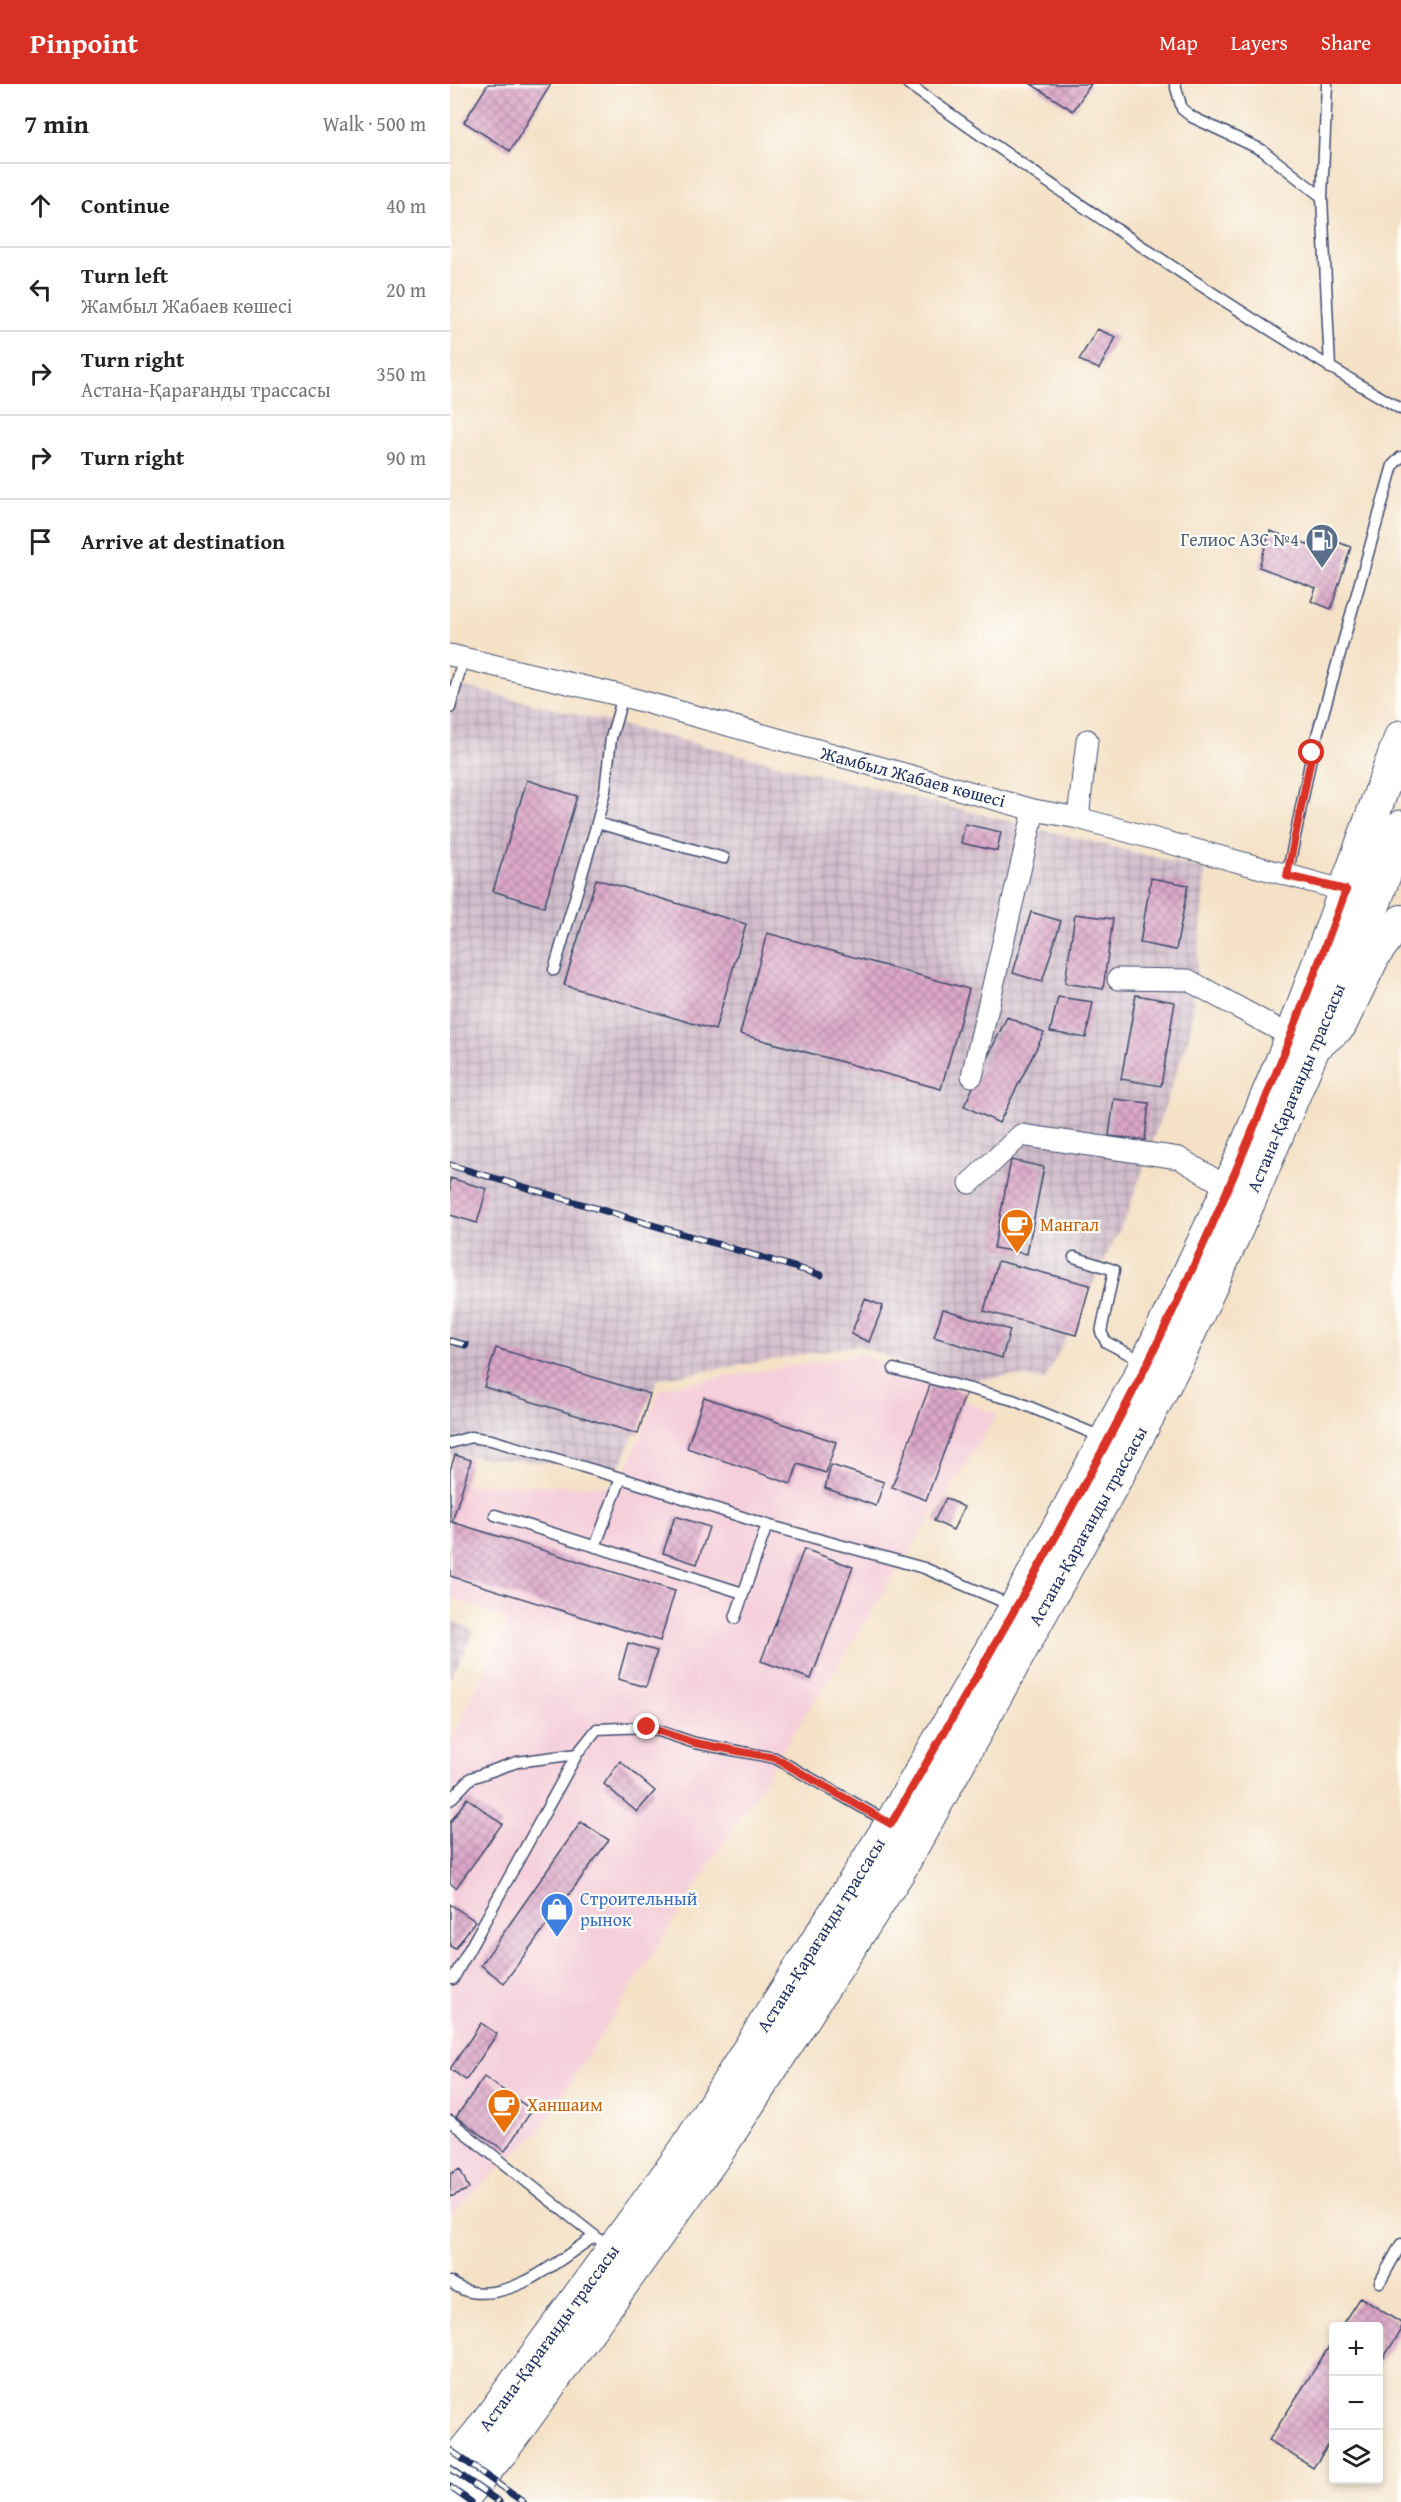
<!DOCTYPE html>
<html lang="en">
<head>
<meta charset="utf-8">
<style>
  body { margin:0; font-family:"Gentium Book Plus",serif; background:#f2f2f2; color:#222 }
  .controls { position:absolute; right:18px; bottom:18px; display:grid; overflow:hidden; border-radius:6px; box-shadow:0 3px 9px #0003 }
  .controls button { width:54px; height:54px; display:grid; place-items:center; padding:0; border:0; border-bottom:2px solid #e0e0e0; background:#fff; color:#222; font:30px sans-serif }
  .stop { position:absolute; width:18px; height:18px; margin:-14px; border:4px solid #d93025; border-radius:50%; background:#fff }
  .stop.end { background:#d93025; border-color:#fff; box-shadow:0 2px 6px #0008 }
  .list { margin:0; padding:0; list-style:none }
  h2 { display:flex; justify-content:space-between; align-items:center; height:78px; margin:0; padding:0 24px; font-size:26px }
  h2 small { font-size:20px; font-weight:400; color:#767676 }
  .list li { display:grid; grid-template-columns:39px 1fr auto; gap:18px; align-items:center; box-sizing:border-box; height:84px; padding:0 24px; border-top:2px solid #e0e0e0 }
  .list b { display:block; font-size:22px; white-space:nowrap }
  .list p { margin:0; font-size:20px; white-space:nowrap; color:#767676 }
  .list em { font-size:20px; font-style:normal; color:#767676 }
  .icon { flex:none; width:33px; height:33px; fill:none; stroke:currentColor; stroke-width:2; stroke-linecap:round; stroke-linejoin:round }
  .map { position:relative; flex:none; width:951px; height:2418px; overflow:hidden }
  header { display:flex; align-items:center; gap:36px; box-sizing:border-box; height:84px; padding:0 30px; background:#d93025; color:#fff }
  header strong { font-size:28px }
  nav { display:flex; gap:33px; margin-inline-start:auto; font-size:21px }
  main { display:flex }
  aside { flex:1; background:#fff }
  .map>svg:first-child { display:block }
  .built { fill:#f5cfda }
  .industrial { fill:url(#industrial-grid) }
  .building { fill:url(#building-cross-hatch) }
  .lines { fill:none; stroke-linecap:round; stroke-linejoin:round }
  .service-casing { stroke:#3c4a6e; stroke-width:13 }
  .minor-casing { stroke:#3c4a6e; stroke-width:23 }
  .secondary-casing { stroke:#3c4a6e; stroke-width:32 }
  .primary-casing { stroke:#3c4a6e; stroke-width:35 }
  .service { stroke:#fff; stroke-width:10 }
  .minor { stroke:#fff; stroke-width:21 }
  .secondary { stroke:#fff; stroke-width:30 }
  .primary { stroke:#fff; stroke-width:33 }
  .rail-casing { stroke:#1b2f5e; stroke-width:7 }
  .rail { stroke:#fdfcf7; stroke-width:4.5; stroke-dasharray:14; stroke-linecap:butt }
  .route { stroke:#d93025; stroke-width:8 }
  .labels { text-anchor:middle; stroke-width:4.5; stroke-linejoin:round; paint-order:stroke }
  .service-label { font-size:18px; fill:#4e5e75; stroke:#fdfcf7; text-anchor:end }
  .street-label { font-size:18px; fill:#1b2f5e; stroke:#fdfcf7 }
  .food-label { font-size:18px; fill:#c56008; stroke:#fdfcf7; text-anchor:start }
  .shop-label { font-size:18px; fill:#366cbe; stroke:#fdfcf7; text-anchor:start }
</style>
</head>
<body>
<header>
<strong>Pinpoint</strong>
<nav><a>Map</a><a>Layers</a><a>Share</a></nav>
</header>
<main>
<aside>
<h2>7 min<small>Walk · 500 m</small></h2>
<ul class="list">
<li><svg class="icon" aria-label="ahead" viewBox="0 0 24 24"><path d="M12 20V5M6 11l6-6 6 6"/></svg><div><b>Continue</b></div><em>40 m</em></li>
<li><svg class="icon" aria-label="left" viewBox="0 0 24 24"><path d="M17 20v-9H6M10 6l-5 5 5 5"/></svg><div><b>Turn left</b><p>Жамбыл Жабаев көшесі</p></div><em>20 m</em></li>
<li><svg class="icon" aria-label="right" viewBox="0 0 24 24"><path d="M7 20v-9h11M14 6l5 5-5 5"/></svg><div><b>Turn right</b><p>Астана-Қарағанды трассасы</p></div><em>350 m</em></li>
<li><svg class="icon" aria-label="right" viewBox="0 0 24 24"><path d="M7 20v-9h11M14 6l5 5-5 5"/></svg><div><b>Turn right</b></div><em>90 m</em></li>
<li><svg class="icon" aria-label="arrive" viewBox="0 0 24 24"><path d="M6 21V4h12l-3 4 3 4H6"/></svg><div><b>Arrive at destination</b></div></li>
</ul>
</aside>
<div class="map">
<svg width="951" height="2418" viewBox="0 0 951 2418">
  <defs>
    <pattern id="industrial-grid" width="8" height="8" patternUnits="userSpaceOnUse" patternTransform="scale(1.5)"><rect width="8" height="8" fill="#d1bdcb"/><path d="M0 4h8M4 0v8" fill="none" stroke="#a99aa8"/></pattern>
    <pattern id="building-cross-hatch" width="8" height="8" patternUnits="userSpaceOnUse" patternTransform="scale(1.5)"><rect width="8" height="8" fill="#dda7c8"/><path d="M0 0l8 8M0 8l8-8" fill="none" stroke="#b288a6"/></pattern>
  </defs>
  <rect width="100%" height="100%" fill="#fdfcf7"/>
  <filter id="ink" filterUnits="userSpaceOnUse"><feTurbulence type="fractalNoise" baseFrequency=".0167" numOctaves="2"/><feDisplacementMap in="SourceGraphic" scale="12" xChannelSelector="R" yChannelSelector="G"/><feConvolveMatrix kernelMatrix="1 2 1 2 8 2 1 2 1" color-interpolation-filters="sRGB"/></filter>
  <filter id="wash" filterUnits="userSpaceOnUse"><feTurbulence type="fractalNoise" baseFrequency=".008" numOctaves="4" result="noise"/><feDisplacementMap in="SourceGraphic" scale="24" xChannelSelector="R" yChannelSelector="G"/><feGaussianBlur stdDeviation="1.35" result="paint"/><feColorMatrix in="noise" values="0 0 0 0 0 0 0 0 0 0 0 0 0 0 0 0 0 1.4 0 .05"/><feComposite in="paint" operator="in"/></filter>
  <g filter="url(#wash)">
    <rect width="100%" height="100%" fill="#f4e1c6"/>
    <path class="built" d="M411 1270 547 1331 89 2048 0 2130V1660L58 1537 0 1513V1400L169 1402 211 1304Z"/>
    <path class="industrial" d="M0 599 756 786 741 946 677 1131 595 1296 562 1292 501 1298 408 1261 208 1295 169 1385 0 1371Z
      M0 1536 25 1547 0 1595Z"/>
    <g id="blocks">
      <path class="building" d="M38 0H101L60 67 14 38Z
        M581 0H641L623 27Z
        M647 245 666 253 649 285 629 276Z
        M820 447 880 468 884 457 901 463 881 525 861 517 866 504 809 483Z
        M77 696 127 712 94 823 43 807Z
        M515 740 551 748 547 767 511 759Z
        M701 794 738 801 726 866 690 859Z
        M146 795 296 840 265 946 114 901Z
        M581 828 611 837 592 898 563 889Z
        M625 830 663 835 653 905 615 899Z
        M317 849 519 905 491 1005 290 950Z
        M686 911 725 918 711 1002 671 995Z
        M608 913 643 918 636 954 600 948Z
        M557 933 594 949 549 1039 514 1022Z
        M664 1015 699 1019 695 1056 659 1052Z
        M561 1076 594 1083 577 1170 544 1164Z
        M0 1094 37 1105 27 1139 0 1131Z
        M548 1177 640 1201 626 1251 534 1227Z
        M415 1215 433 1222 419 1258 401 1250Z
        M493 1225 560 1246 552 1274 484 1253Z
        M46 1264 200 1310 188 1350 34 1303Z
        M482 1296 516 1309 476 1416 442 1403Z
        M254 1313 386 1358 376 1389 348 1380 341 1400 237 1364Z
        M5 1371 21 1376 2 1438 225 1507 210 1557 0 1492V1386Z
        M381 1381 434 1398 426 1422 375 1404Z
        M496 1414 514 1423 503 1446 484 1437Z
        M225 1432 259 1443 247 1480 213 1469Z
        M354 1465 403 1483 361 1595 311 1577Z
        M178 1559 207 1567 196 1603 168 1595Z
        M170 1677 205 1707 187 1728 154 1700Z
        M17 1714 52 1740 6 1804 0 1799V1739Z
        M131 1738 159 1756 54 1899 31 1881Z
        M0 1820 25 1837 5 1865 0 1862Z
        M31 1939 47 1950 16 1996 0 1985Z
        M34 1993 82 2026 55 2067 6 2033Z
        M10 2085 19 2105 0 2113V2090Z
        M910 2213 951 2239V2247L928 2282V2242H891Z
        M884 2255V2353L863 2384 819 2356Z"/>
    </g>
  </g>
  <g filter="url(#ink)">
    <use href="#blocks" fill-opacity="0" stroke="#3c4a6e" stroke-width="1.5"/>
    <g class="lines">
      <defs>
        <path id="service" d="M458 0C619 114 781 227 951 325
          M725 0 732 25 742 33 812 66 872 113
          M877 0 872 113 880 284
          M0 624 13 575
          M147 739 274 774
          M837 792 862 669 943 381 951 373
          M104 886 147 739 155 707 161 654 173 612
          M624 1173 664 1186 651 1248 656 1258 694 1278
          M444 1285 563 1316 654 1354
          M0 1359 21 1353 41 1356 171 1394 317 1441 474 1484 563 1522
          M45 1431 293 1509
          M145 1463 171 1394
          M285 1534 317 1441
          M0 1716 21 1694 67 1678 127 1670 147 1645 197 1643 245 1659 325 1674 438 1738
          M3 1895 127 1670
          M0 2037 160 2164
          M0 2198C6 2202 14 2207 21 2208 67 2215 108 2176 145 2152
          M930 2198 951 2160"/>
        <path id="minor" d="M0 571 173 612 584 726 628 734 907 810
          M628 734 637 656
          M668 895 738 896 842 953
          M522 992 584 726
          M520 1099 571 1051 729 1074 779 1104"/>
        <path id="secondary" d="M861 967 891 942 925 872 951 836"/>
        <path id="primary" d="M0 2385 28 2351 235 2067 441 1740 566 1523 697 1279 779 1104 842 953 951 653
          M9 2418 53 2365 267 2068 448 1788 670 1386 726 1278 799 1117 925 817 951 743"/>
      </defs>
      <use href="#service" class="service-casing"/>
      <use href="#minor" class="minor-casing"/>
      <use href="#secondary" class="secondary-casing"/>
      <use href="#primary" class="primary-casing"/>
      <use href="#service" class="service"/>
      <use href="#minor" class="minor"/>
      <use href="#secondary" class="secondary"/>
      <use href="#primary" class="primary"/>
      <defs>
        <path id="rail" d="M0 1081 371 1191
          M0 1257 16 1261
          M0 2366 73 2418
          M0 2384 49 2418
          M0 2403 21 2418"/>
      </defs>
      <use href="#rail" class="rail-casing"/>
      <use href="#rail" class="rail"/>
    </g>
  </g>
  <g class="lines" filter="url(#ink)">
    <path class="route" d="M197 1643 245 1659 325 1674 441 1740C529 1588 619 1436 698 1278 774 1125 837 966 896 806L837 792 862 669"/>
  </g>
  <defs>
    <symbol id="fuel-pin" viewBox="-11 -11 22 30"><path d="M0 17L-7.5 6A9.5 9.5 0 1 1 7.5 6Z" fill="#5c6f8a" stroke="#fdfcf7"/><path d="M-5.5-6h7V0h2V4h1.3V-2.5L3-4.5l.8-.8L6-3V5H2.5V1h-1V6h-7ZM-4.2-4.7v3.2H.2V-4.7Z" fill="#fff"/></symbol>
    <symbol id="cafe-pin" viewBox="-11 -11 22 30"><path d="M0 17L-7.5 6A9.5 9.5 0 1 1 7.5 6Z" fill="#e8710a" stroke="#fdfcf7"/><path d="M-5.5-4.5H6V0H3Q3 3.5 0 3.5H-2.5Q-5.5 3.5-5.5 0ZM3-3.2v2h1.7v-2ZM-6 4.5H4V6H-6Z" fill="#fff"/></symbol>
    <symbol id="shop-pin" viewBox="-11 -11 22 30"><path d="M0 17L-7.5 6A9.5 9.5 0 1 1 7.5 6Z" fill="#3f7fe0" stroke="#fdfcf7"/><path d="M-5-2.5h2.3a2.7 3.5 0 0 1 5.4 0H5L5.5 6h-11ZM-1.5-2.5h3a1.5 2.3 0 0 0-3 0Z" fill="#fff"/></symbol>
  </defs>
  <g fill-rule="evenodd">
    <use href="#fuel-pin" x="853" y="437" width="38" height="52"/>
    <use href="#cafe-pin" x="548" y="1122" width="38" height="52"/>
    <use href="#shop-pin" x="88" y="1806" width="38" height="52"/>
    <use href="#cafe-pin" x="35" y="2002" width="38" height="52"/>
  </g>
  <g class="labels">
    <g class="service-label">
      <text x="849" y="462">Гелиос АЗС №4</text>
    </g>
    <g class="street-label">
      <text transform="translate(463 693) rotate(15)" y="6">Жамбыл Жабаев көшесі</text>
      <text transform="translate(846 1004) rotate(-67)" y="6">Астана-Қарағанды трассасы</text>
      <text transform="translate(638 1442) rotate(-61)" y="6">Астана-Қарағанды трассасы</text>
      <text transform="translate(371 1851) rotate(-58)" y="6">Астана-Қарағанды трассасы</text>
      <text transform="translate(99 2254) rotate(-54)" y="6">Астана-Қарағанды трассасы</text>
    </g>
    <g class="food-label">
      <text x="590" y="1147">Мангал</text>
      <text x="77" y="2027">Ханшаим</text>
    </g>
    <g class="shop-label">
      <text x="130" y="1821">Строительный<tspan x="130" dy="21">рынок</tspan></text>
    </g>
  </g>
</svg>
<div class="controls">
<button>+</button>
<button>−</button>
<button><svg class="icon" aria-label="layers" viewBox="0 0 24 24"><path d="M12 4l9 5-9 5-9-5zM3 14l9 5 9-5"/></svg></button>
</div>
<div class="stop" style="left:862px;top:669px"></div>
<div class="stop end" style="left:197px;top:1643px"></div>
</div>
</main>
</body>
</html>
